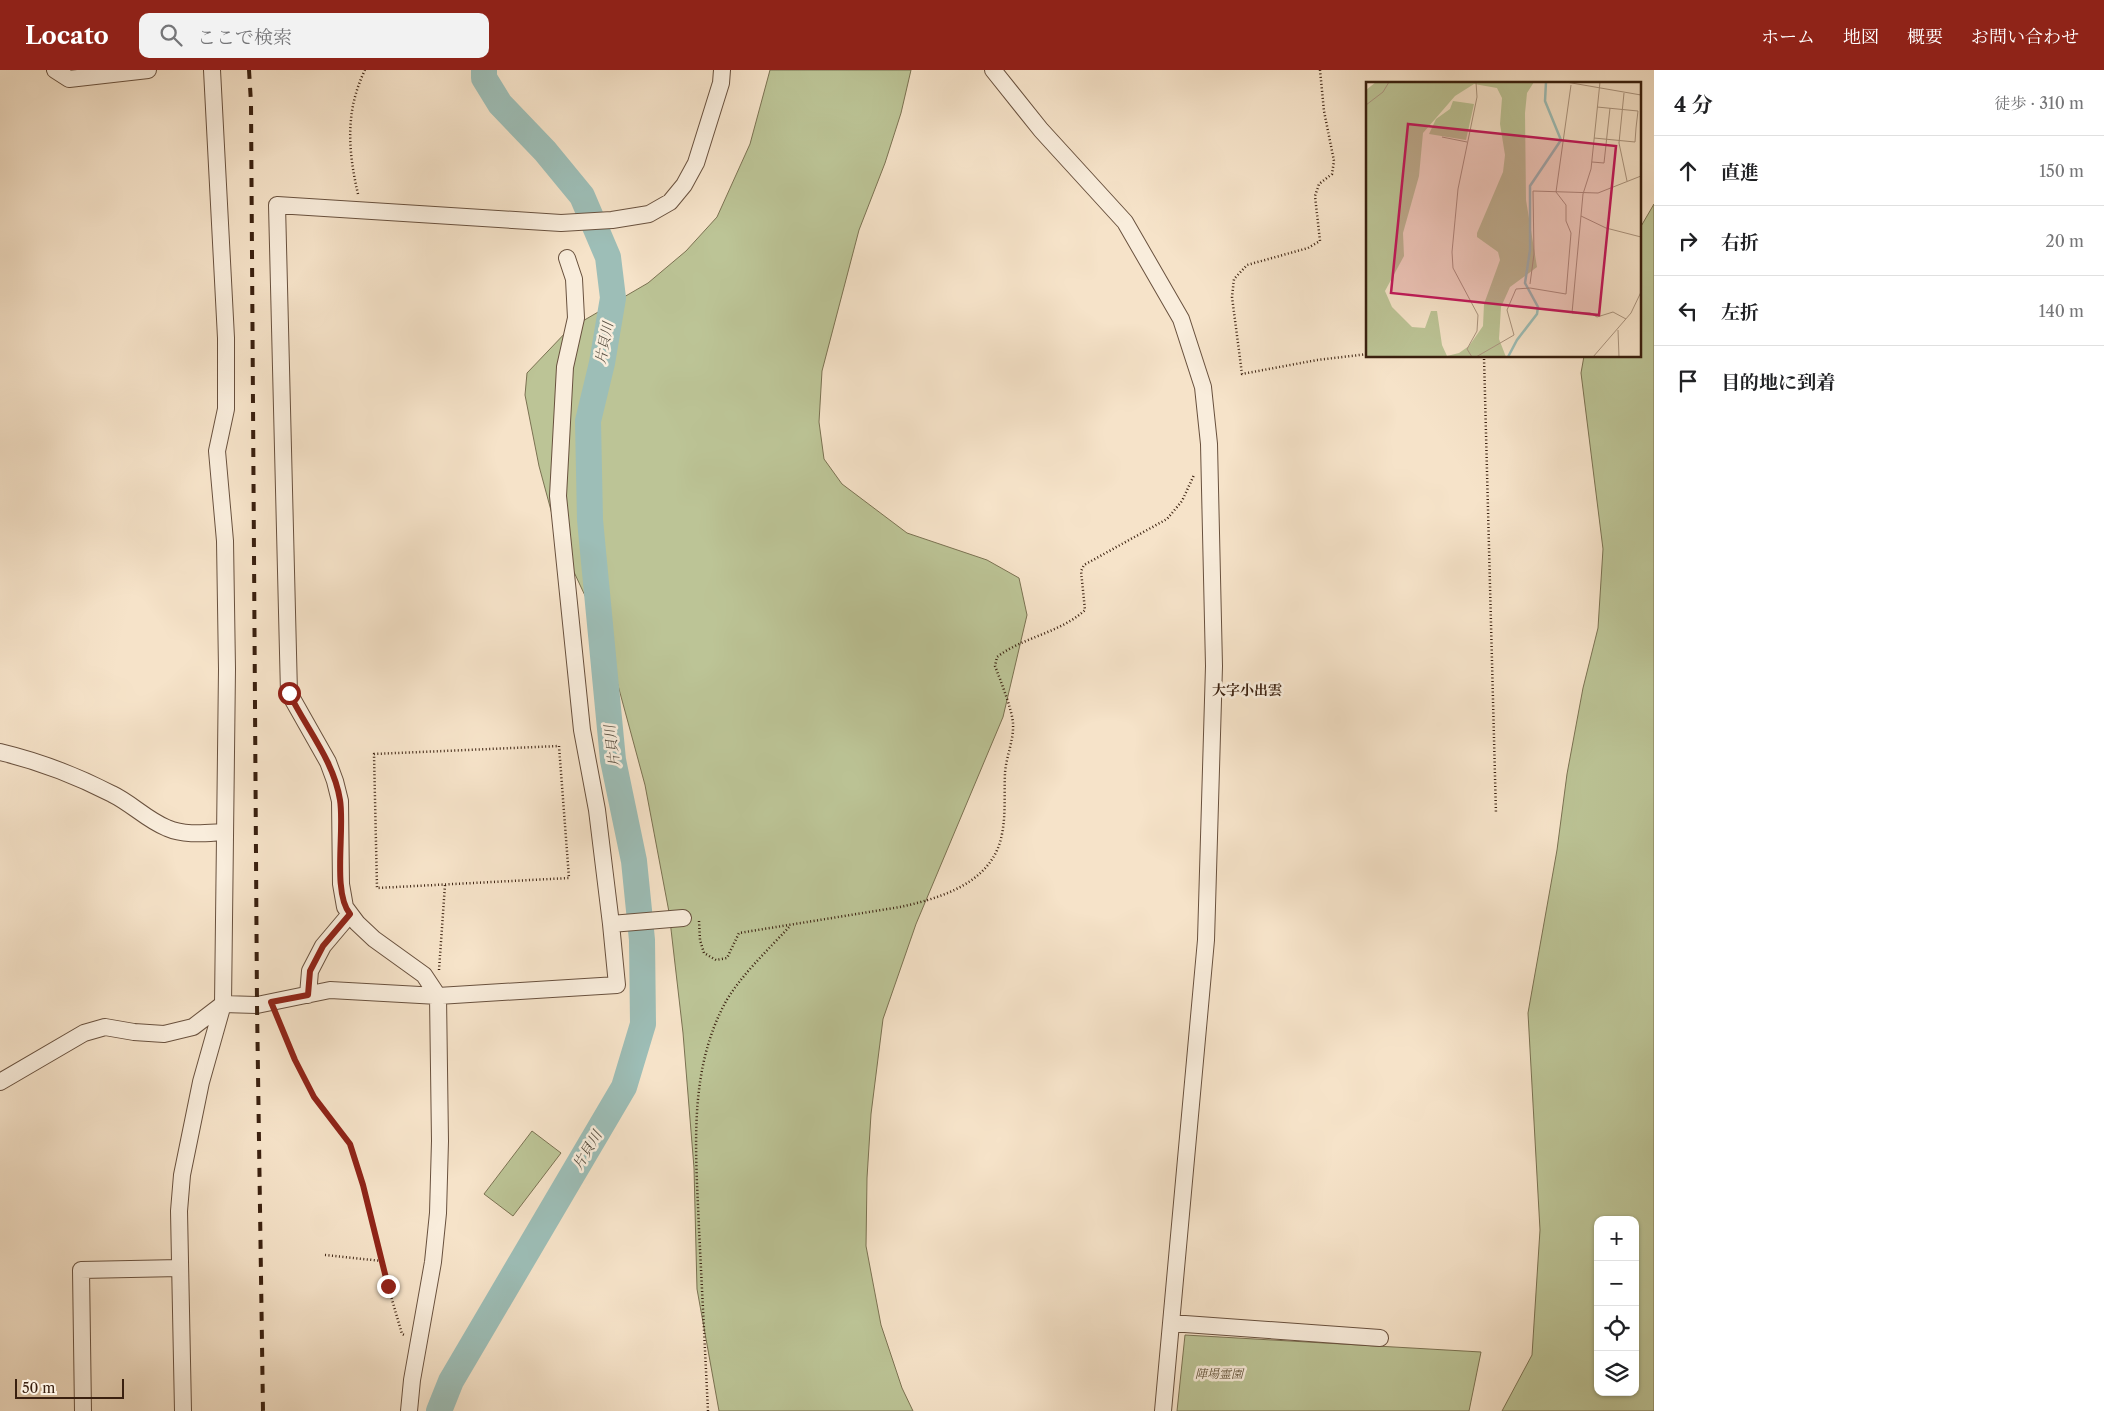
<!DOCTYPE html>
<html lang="ja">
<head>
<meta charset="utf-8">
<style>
  body { margin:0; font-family:"Libre Caslon Text","Noto Serif JP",serif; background:#f2f2f2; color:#202124 }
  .controls { position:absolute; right:15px; bottom:15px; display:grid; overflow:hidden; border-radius:10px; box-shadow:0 1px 4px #0004 }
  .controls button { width:45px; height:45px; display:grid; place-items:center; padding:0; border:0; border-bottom:1px solid #e0e0e0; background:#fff; color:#202124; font:25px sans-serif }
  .scale { position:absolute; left:15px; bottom:12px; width:109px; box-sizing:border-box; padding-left:5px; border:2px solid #3a200f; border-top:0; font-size:14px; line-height:18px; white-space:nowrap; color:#3a200f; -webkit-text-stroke:4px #f9eddc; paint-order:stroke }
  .stop { position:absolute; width:15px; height:15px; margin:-11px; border:4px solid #8f2418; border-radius:50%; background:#fff }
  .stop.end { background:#8f2418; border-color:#fff; box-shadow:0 1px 5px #0008 }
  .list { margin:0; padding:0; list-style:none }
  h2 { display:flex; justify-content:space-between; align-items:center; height:65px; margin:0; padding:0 20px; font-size:21px }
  h2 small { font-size:16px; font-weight:400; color:#757577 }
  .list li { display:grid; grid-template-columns:32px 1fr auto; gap:15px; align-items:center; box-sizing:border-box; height:70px; padding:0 20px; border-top:1px solid #e0e0e0 }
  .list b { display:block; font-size:19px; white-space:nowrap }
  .list em { font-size:16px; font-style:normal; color:#757577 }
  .icon { flex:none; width:28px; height:28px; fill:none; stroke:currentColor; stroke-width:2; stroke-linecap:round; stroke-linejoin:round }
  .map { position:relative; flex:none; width:1654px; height:1341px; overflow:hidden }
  header { display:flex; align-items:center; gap:30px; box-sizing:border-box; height:70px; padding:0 25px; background:#8f2418; color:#fff }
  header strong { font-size:24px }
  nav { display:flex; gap:28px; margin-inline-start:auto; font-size:18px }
  .search { width:350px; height:45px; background:#f2f2f2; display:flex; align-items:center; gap:12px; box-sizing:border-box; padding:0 18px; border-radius:10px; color:#757577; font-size:19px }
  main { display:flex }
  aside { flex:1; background:#fff }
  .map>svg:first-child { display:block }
  .green { fill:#bcc496; stroke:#7b7252; fill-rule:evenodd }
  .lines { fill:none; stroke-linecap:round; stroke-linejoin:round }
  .river { stroke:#9dbeb7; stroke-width:26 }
  .minor-casing { stroke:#69513e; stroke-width:18 }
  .path { stroke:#3a200f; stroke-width:2.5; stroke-dasharray:1 2.5; stroke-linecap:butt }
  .minor { stroke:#f9eddc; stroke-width:16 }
  .rail { stroke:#3a200f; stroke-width:4; stroke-dasharray:9 9; stroke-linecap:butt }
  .route { stroke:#8f2418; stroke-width:6 }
  .labels { text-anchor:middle; stroke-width:5; stroke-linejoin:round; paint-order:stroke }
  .park-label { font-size:12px; font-style:italic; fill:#615138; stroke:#f9eddc }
  .water-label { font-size:14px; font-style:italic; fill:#584f41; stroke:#f9eddc }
  .neighbourhood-label { font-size:14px; font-weight:bold; fill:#3a200f; stroke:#f9eddc }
  .inset-river { fill:none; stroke:#9dbeb7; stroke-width:2.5 }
  .inset-road { fill:none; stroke:#ab957f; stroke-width:1 }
  .view { fill:#c2185b; fill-opacity:0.15; stroke:#c2185b; stroke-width:2.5 }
  .inset-edge { fill:none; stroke:#3a200f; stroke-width:2.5 }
</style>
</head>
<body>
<header>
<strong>Locato</strong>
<div class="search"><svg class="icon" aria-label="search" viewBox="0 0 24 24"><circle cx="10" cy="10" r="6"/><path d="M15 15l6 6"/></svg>ここで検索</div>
<nav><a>ホーム</a><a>地図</a><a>概要</a><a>お問い合わせ</a></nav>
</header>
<main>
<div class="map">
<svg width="1654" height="1341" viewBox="0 0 1654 1341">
  <rect width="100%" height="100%" fill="#f6e3c9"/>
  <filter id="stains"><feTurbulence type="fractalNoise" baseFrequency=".004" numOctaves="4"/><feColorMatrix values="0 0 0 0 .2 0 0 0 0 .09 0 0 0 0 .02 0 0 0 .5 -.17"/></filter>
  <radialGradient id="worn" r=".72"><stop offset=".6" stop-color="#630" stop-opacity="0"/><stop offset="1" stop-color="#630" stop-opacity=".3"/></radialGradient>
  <path class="green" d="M770 0H911L901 43 885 93 859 160 822 301 819 352 824 389 842 414 907 463 987 490 1019 508 1027 545 1003 647 916 854 883 949 871 1044 867 1108 866 1176 881 1255 902 1318 913 1341H719L697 1219 694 1098 683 963 669 842 645 715 616 608 602 562 559 470 539 396 525 325 527 303 569 259 648 213 686 181 717 147 750 74Z
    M1654 134V1341H1502L1532 1285 1540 1160 1528 943 1557 780 1567 704 1583 618 1598 558 1603 479 1581 303 1584 286H1640V158ZM1598 1150H1635V1322H1598Z
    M532 1061 561 1083 513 1146 484 1124Z
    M1185 1265 1481 1282 1469 1341H1177Z"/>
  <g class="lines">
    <path class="river" d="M439 1341 451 1311 624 1017 643 954 642 870 634 791 613 690 590 450 588 351 602 293 613 228 608 187 582 126 545 81 500 34 484 8V0"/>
    <defs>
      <path id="minor" d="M55 0 69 9 148 0
        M993 0 1041 60 1125 152 1181 249 1203 317 1209 374 1214 596 1206 870 1163 1341
        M0 682C38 691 77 706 112 724 131 733 147 750 167 758 185 766 206 763 224 762
        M611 854 683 848
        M308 925 310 901 323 876 350 844
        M0 1012 84 963 105 957 134 962 164 964 193 957 223 934 257 935 330 920 438 926 617 915 611 854 597 740 582 660 558 426 565 297 576 248 574 209 567 188
        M1171 1253 1380 1268
        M83 1341 81 1200 180 1198
        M183 1341 179 1141 182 1105 201 1012 223 934 227 599 225 471 217 381 226 339V268L212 0
        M409 1341 412 1310 433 1192 438 1143 440 1071 438 926 424 905 374 869 357 853 345 837 341 814 340 731 335 711 328 692 289 623 277 135 561 153 612 150 649 144 670 132 684 115 696 93 721 13 722 0"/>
    </defs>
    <use href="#minor" class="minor-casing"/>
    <path class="path" d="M1320 0 1324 41 1334 91 1332 104 1319 114 1315 126 1320 171 1308 178 1247 195 1234 209 1232 227 1242 304 1317 290 1368 284
      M358 124C348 81 345 41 365 0
      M1483 286 1484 287 1496 744
      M559 676 569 808 377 818 374 684Z
      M699 851 700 870 704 883 716 890 727 888 739 863 900 837C941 828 993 813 1002 764 1006 744 1004 723 1005 703 1006 687 1014 670 1013 654 1013 642 1000 609 995 596L997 587C1023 567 1060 563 1085 540L1081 501 1084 495 1167 449 1182 431 1194 405
      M439 900 445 815
      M277 946 295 991 314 1027 350 1074 363 1115 388 1216 402 1264 404 1265
      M325 1185 382 1191
      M708 1341C705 1280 702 1219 699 1159 696 1083 688 1004 724 935 738 908 769 879 790 856"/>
    <use href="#minor" class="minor"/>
    <path class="rail" d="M249 0 251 33 257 935 263 1341"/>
  </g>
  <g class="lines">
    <path class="route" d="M289 623C306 658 334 691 340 730 345 760 332 822 350 844L323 876 310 901 308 925 271 932 295 990 314 1027 350 1074 363 1115 388 1216"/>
  </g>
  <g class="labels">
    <g class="park-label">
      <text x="1219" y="1308">陣場霊園</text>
    </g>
    <g class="water-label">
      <text transform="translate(604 273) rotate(-79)" y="5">片貝川</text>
      <text transform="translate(612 676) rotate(-97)" y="5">片貝川</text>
      <text transform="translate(587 1080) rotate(-59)" y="5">片貝川</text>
    </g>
    <g class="neighbourhood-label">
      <text x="1247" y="625">大字小出雲</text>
    </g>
  </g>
  <g transform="translate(1366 12)">
    <rect width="275" height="275" fill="#f6e3c9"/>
    <path d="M10 0H168L161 11 159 31 160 118 171 185 144 205 135 225 133 257 140 275H0V8ZM108 2 131 6 136 16 134 42 139 73 137 90 111 151V155L132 170 134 178 118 222 117 244 103 264 93 271 81 274 76 263 71 229H65L59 246 46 245 26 225 19 209 38 174 37 151 53 94 57 51 89 14ZM87 19 108 22 100 58 63 52 70 37 84 27Z" fill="#bcc496" fill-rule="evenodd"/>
    <path class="inset-river" d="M142 275 151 258 171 232 172 225 159 201 164 168V104L195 58 179 19 180 0"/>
    <path class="inset-road" d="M200 0 275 13M234 0 225 87 217 112 206 231H224L231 235 247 230 260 237M258 11 253 61 261 99M0 23 17 10 23 0M76 55 101 60M228 56 269 60 270 46 272 29 231 25M226 80 238 81 244 26M215 134 240 146 275 155M164 202 168 172 167 109 232 111 275 94M252 248 253 275M106 275 101 267 111 249 112 233 87 186 86 170 92 107 111 15 110 0M110 275 148 253 141 228 150 207 164 206 200 212 205 151 200 139V123L190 110 205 3M227 275 265 231 275 210"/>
    <path class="view" d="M42 42 250 64 233 233 25 211Z"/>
    <rect width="275" height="275" class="inset-edge"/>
  </g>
  <rect width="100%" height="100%" filter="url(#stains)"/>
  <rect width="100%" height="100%" fill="url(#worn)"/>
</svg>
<div class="controls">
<button>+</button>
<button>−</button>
<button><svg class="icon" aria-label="locate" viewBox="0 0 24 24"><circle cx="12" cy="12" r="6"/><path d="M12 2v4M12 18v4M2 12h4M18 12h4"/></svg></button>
<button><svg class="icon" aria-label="layers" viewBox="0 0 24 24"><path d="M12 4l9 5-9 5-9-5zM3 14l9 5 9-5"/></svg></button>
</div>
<div class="scale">50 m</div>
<div class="stop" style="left:289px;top:623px"></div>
<div class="stop end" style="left:388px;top:1216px"></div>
</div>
<aside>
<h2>4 分<small>徒歩 · 310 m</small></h2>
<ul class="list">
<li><svg class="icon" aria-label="ahead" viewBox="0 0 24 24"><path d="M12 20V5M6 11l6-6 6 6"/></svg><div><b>直進</b></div><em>150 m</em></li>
<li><svg class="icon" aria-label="right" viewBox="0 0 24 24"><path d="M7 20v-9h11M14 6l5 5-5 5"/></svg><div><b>右折</b></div><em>20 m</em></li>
<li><svg class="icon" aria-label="left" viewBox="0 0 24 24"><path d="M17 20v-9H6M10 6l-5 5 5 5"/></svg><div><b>左折</b></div><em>140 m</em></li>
<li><svg class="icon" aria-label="arrive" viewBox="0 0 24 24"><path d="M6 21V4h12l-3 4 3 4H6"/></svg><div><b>目的地に到着</b></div></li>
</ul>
</aside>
</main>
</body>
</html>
